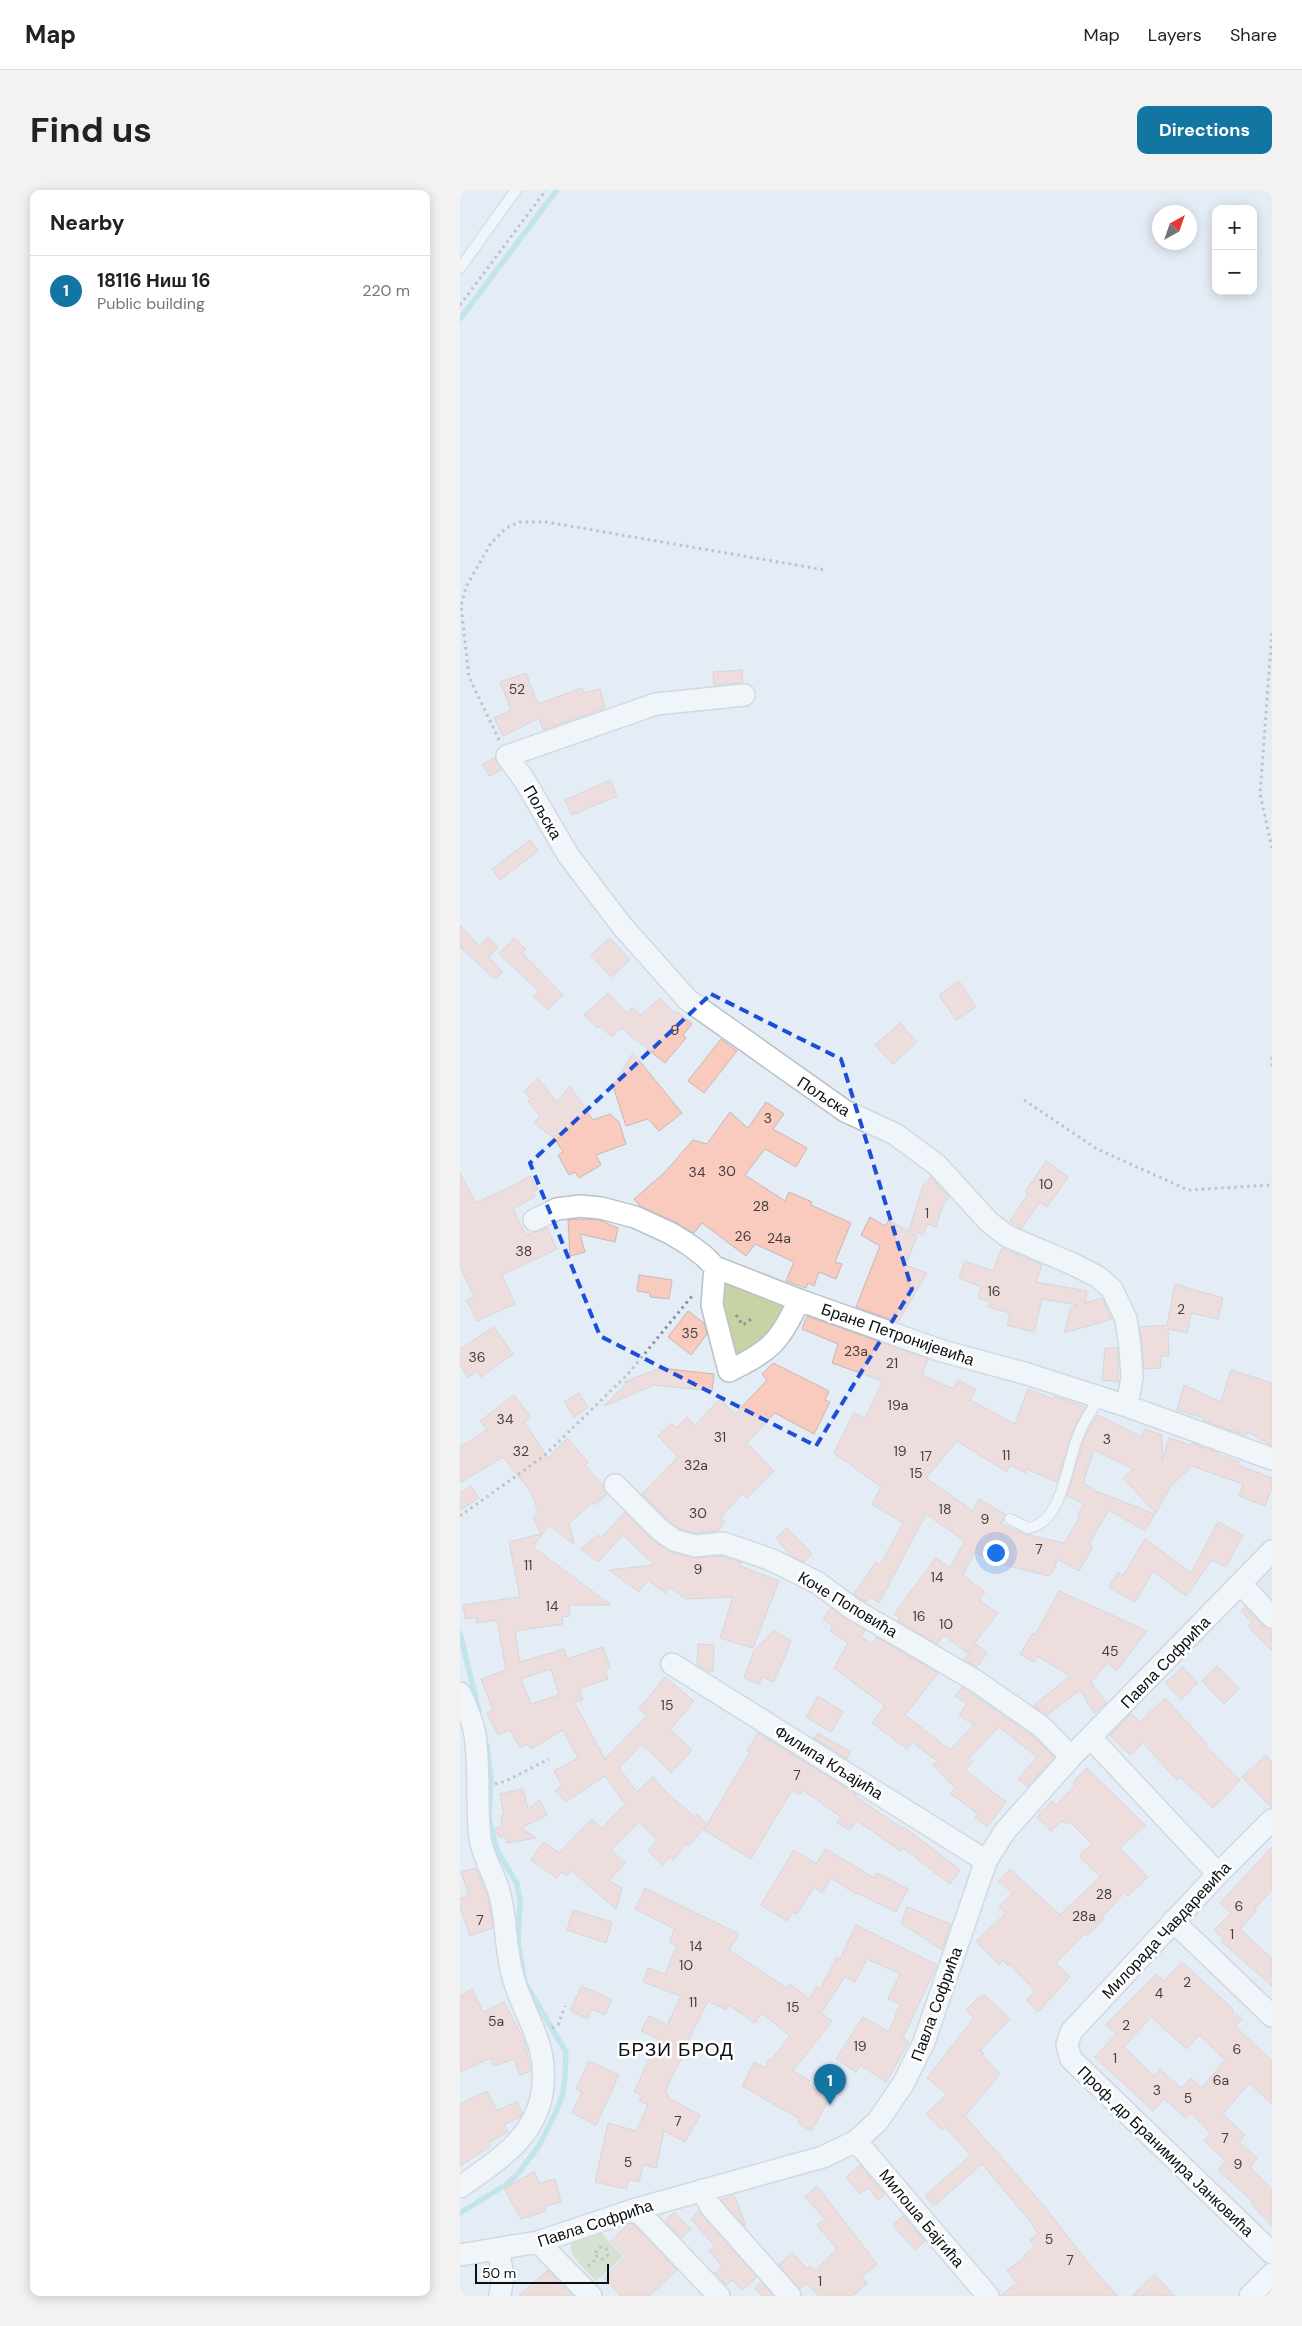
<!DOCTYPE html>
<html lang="en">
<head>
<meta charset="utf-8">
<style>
  body { margin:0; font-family:"DM Sans",sans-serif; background:#f2f2f2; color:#222 }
  .controls { position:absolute; right:15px; top:15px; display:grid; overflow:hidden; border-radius:10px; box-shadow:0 2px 12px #0003 }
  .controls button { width:45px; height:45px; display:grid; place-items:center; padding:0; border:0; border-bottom:1px solid #e0e0e0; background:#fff; color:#222; font:25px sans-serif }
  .compass { position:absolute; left:692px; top:15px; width:45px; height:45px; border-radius:50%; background:#fff; box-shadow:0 2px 12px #0003; rotate:40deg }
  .scale { position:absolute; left:15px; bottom:12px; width:134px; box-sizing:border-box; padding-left:5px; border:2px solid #0c0f12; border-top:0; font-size:14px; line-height:18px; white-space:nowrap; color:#0c0f12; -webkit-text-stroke:4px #fff; paint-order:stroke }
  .you { position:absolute; left:535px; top:1362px; width:18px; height:18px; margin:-12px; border:4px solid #fff; border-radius:50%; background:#1a73e8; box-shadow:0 0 0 8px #1a73e833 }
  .badge { display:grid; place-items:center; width:32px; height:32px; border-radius:50%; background:#1275a2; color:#fff; font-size:16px; font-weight:700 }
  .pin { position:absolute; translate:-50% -41px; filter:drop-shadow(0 1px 2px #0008) }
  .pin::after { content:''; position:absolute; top:26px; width:18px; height:15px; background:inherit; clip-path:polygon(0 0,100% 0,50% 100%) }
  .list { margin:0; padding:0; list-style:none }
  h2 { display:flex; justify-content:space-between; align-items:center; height:65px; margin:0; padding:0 20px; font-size:21px }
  h2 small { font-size:16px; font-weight:400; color:#767676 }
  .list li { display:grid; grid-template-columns:32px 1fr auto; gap:15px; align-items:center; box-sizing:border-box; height:70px; padding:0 20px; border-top:1px solid #e0e0e0 }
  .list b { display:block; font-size:19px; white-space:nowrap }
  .list p { margin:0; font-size:16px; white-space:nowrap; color:#767676 }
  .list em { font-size:16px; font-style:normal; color:#767676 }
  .map { position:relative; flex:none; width:812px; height:2106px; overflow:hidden; border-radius:10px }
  header { display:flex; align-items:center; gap:30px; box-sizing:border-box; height:70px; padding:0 25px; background:#fff; border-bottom:1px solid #e0e0e0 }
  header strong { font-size:24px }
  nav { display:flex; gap:28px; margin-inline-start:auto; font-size:18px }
  .intro { display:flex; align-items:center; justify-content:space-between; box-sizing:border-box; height:120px; padding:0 30px }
  h1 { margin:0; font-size:35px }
  .button { padding:12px 22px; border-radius:10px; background:#1275a2; color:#fff; font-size:18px; font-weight:700 }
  main { display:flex; gap:30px; padding:0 30px }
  aside { flex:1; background:#fff; border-radius:10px; box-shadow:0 2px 12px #0003 }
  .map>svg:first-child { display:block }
  .education { fill:#e1dff5 }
  .green { fill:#c7d2a5 }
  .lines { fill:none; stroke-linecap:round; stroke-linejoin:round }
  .stream { stroke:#99dce0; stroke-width:5.5 }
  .building { fill:#f8cbbe; stroke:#c6b9b5; fill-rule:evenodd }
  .service-casing { stroke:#b9c1ca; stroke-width:12 }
  .minor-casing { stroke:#b9c1ca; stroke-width:24 }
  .path { stroke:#8b9198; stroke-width:3; stroke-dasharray:2.5 4; stroke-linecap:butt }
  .service { stroke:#fff; stroke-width:10 }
  .minor { stroke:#fff; stroke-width:21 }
  .marked { fill:none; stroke:#1d4ed8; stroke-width:4; stroke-dasharray:10 6; stroke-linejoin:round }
  .labels { text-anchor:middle; stroke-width:5; stroke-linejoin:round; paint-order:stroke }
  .number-label { font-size:14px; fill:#473e3d }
  .street-label { font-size:16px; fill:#0c0f12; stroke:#fff }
  .quarter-label { font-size:19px; letter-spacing:1px; fill:#0c0f12; stroke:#fff }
</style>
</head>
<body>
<header>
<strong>Map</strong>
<nav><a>Map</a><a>Layers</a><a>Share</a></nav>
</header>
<div class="intro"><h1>Find us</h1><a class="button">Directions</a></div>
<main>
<aside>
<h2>Nearby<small></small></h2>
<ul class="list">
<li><span class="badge">1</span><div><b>18116 Ниш 16</b><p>Public building</p></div><em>220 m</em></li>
</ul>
</aside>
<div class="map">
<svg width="812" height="2106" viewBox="0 0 812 2106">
  <rect width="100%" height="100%" fill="#e4ecf6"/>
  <path class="education" d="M812 1380V1409L798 1394Z"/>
  <path class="green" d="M266 1090 328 1114 312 1144 275 1167 258 1113 262 1092Z
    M140 2041 163 2067 136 2091C127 2080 108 2067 111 2052Z"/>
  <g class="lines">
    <path class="stream" d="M0 129 97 0
      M0 1443 19 1522
      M0 2023 44 1996 56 1986 79 1956 96 1922 103 1904 105 1886 106 1862 65 1793 58 1753 60 1711 57 1694 37 1660 29 1629 31 1590 27 1555"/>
  </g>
  <path class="building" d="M282 480 283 493 254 495 253 482Z
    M66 483 78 514 122 498 124 503 140 499 145 518 83 540 79 528 43 546 34 528 51 520 40 492Z
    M35 568 41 580 29 586 23 574Z
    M150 590 157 606 112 625 105 610Z
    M70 650 78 661 40 690 32 679Z
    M0 735 19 756 28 747 38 757 29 767 43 782 35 789 0 757Z
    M54 748 66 759 62 763 103 805 88 820 74 807 79 801 39 764Z
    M150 748 170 770 151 787 131 765Z
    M499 791 516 817 496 830 479 805Z
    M148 803 167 823 172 817 181 825 200 808 216 824 217 822 232 834 223 845 226 848 205 873 161 838 152 847 140 836 137 838 124 825Z
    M440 833 457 852 433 874 415 855Z
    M261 849 277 861 244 903 228 891Z
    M173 863 222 923 199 941 188 929 166 936 153 896Z
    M78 889 97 912 110 896 133 930 150 924 159 932 166 954 136 965 141 975 119 988 115 982 109 985 98 965 103 962 94 948 74 933 80 926 68 911 71 909 64 901Z
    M306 912 324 924 313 939 347 958 336 977 305 959 285 985 325 1011 329 1002 352 1012 351 1015 391 1033 375 1072 382 1074 376 1089 359 1082 354 1096 348 1093 346 1098 326 1091 334 1072 295 1054 286 1066 242 1033 234 1043 215 1032 180 1016 174 1009 205 982 233 950 247 954 270 922 288 938Z
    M586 971 608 987 587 1017 580 1012 561 1039 550 1031 568 1004 565 1002Z
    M0 983 16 1013 43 1000V1001L70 986 78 999 73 1002 76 1006 53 1019 66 1045 87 1038 97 1059 42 1085 55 1114 17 1131 7 1110 14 1107 0 1075Z
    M471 987 489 1007 483 1015 476 1037 467 1034 463 1045 449 1040 463 995Z
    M410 1027 425 1036 429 1030 457 1046 446 1075 467 1083 438 1132 396 1117 420 1056 401 1045Z
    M120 1029 139 1030 158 1038 155 1052 120 1044 125 1062 110 1066 108 1030Z
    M542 1058 582 1075 576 1092 627 1101 625 1113 642 1108 652 1129 604 1143 611 1117 618 1115 582 1109 574 1142 547 1135 550 1123 528 1117 530 1112 518 1108 521 1097 499 1088 505 1071 533 1081Z
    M179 1085 212 1090 209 1109 190 1107V1103L177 1101Z
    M715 1094 763 1108 758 1129 731 1123 727 1143 708 1139 709 1166H700L701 1178 684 1179 680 1137 707 1135Z
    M228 1121 244 1133 247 1144 231 1165 208 1147Z
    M347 1126 468 1169 462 1185 493 1199 498 1190 516 1199 510 1210 555 1234 568 1199 593 1209 594 1206 625 1217 612 1243 597 1292 566 1279 565 1283 550 1275 547 1282 497 1251 466 1288 513 1321 519 1309 545 1324 541 1334 565 1344 604 1353 620 1327 617 1326 624 1313 607 1306 624 1248 637 1225 682 1247 685 1239 702 1245V1271L709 1248 731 1255 732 1253 758 1263 757 1264 779 1272 778 1275 812 1288V1298L805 1316 779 1306 783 1294 732 1276 710 1297 696 1323 663 1288 673 1279 634 1260 623 1293 636 1301 695 1324 685 1341 649 1320 629 1354 633 1357 619 1381 597 1369 595 1378 589 1386 533 1372 515 1362 503 1385 525 1402 519 1410 538 1423 507 1463 484 1445 477 1454 438 1431 440 1428 434 1424 476 1368 490 1378 505 1351 466 1324 419 1413 410 1407 406 1412 394 1404 416 1372 420 1375 443 1333 412 1314 421 1297 374 1263 394 1223 405 1228 423 1191 372 1173 378 1154 342 1139Z
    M34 1137 53 1164 21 1187 17 1181 8 1187 0 1175V1159Z
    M645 1158H658V1192L642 1190Z
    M313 1173 369 1201 365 1210 370 1212 354 1244 315 1223 287 1253 314 1281 287 1308 282 1304 260 1328 265 1332 258 1341 236 1343 220 1339 208 1330 182 1304 218 1267 198 1246 212 1233 217 1238 227 1227 235 1235 260 1209 275 1224 307 1190 302 1184Z
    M200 1178 254 1184 252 1201 194 1195 144 1216 168 1192H164Z
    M771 1180 812 1193V1256L788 1242 786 1245 768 1240 743 1230 744 1228 717 1220 724 1195 761 1212Z
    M119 1203 128 1217 114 1227 104 1212Z
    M54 1205 71 1227 64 1232 88 1268 107 1248 128 1272 125 1275 143 1296 147 1304 135 1315 133 1312 109 1333 114 1354 89 1335 73 1357 151 1415H109L110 1426 102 1427 103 1434 55 1441 60 1472 104 1459 107 1469 143 1457 150 1478 145 1480 148 1489 119 1499 123 1510 114 1512 145 1569 187 1526 179 1519 205 1487 234 1511 210 1540 232 1560 211 1583 182 1554 159 1578 177 1602 193 1587 209 1605 235 1627 237 1624 247 1634 229 1656 226 1654 213 1670 210 1667 203 1675 188 1661 197 1650 179 1632 151 1660 165 1673 149 1691 162 1698 156 1719 111 1680 107 1686 101 1682 97 1688 71 1670 83 1652 99 1663 132 1629 141 1639 165 1614 145 1586 106 1612 95 1601 102 1596 94 1581 118 1568 103 1540 71 1559 68 1554 60 1558 50 1540 38 1545 27 1523 33 1520 21 1489 46 1480 37 1430 17 1433 16 1427 5 1429 3 1415 60 1407 49 1352 81 1344 73 1327 79 1324 71 1302 43 1267 0 1293V1257L27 1240 20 1231ZM91 1479 99 1505 71 1514 61 1489Z
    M11 1296 19 1308 0 1320V1303Z
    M165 1322 191 1349 210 1362 236 1368 262 1366 281 1372 280 1376 319 1391 293 1458 260 1448 273 1407 226 1409 210 1397 206 1403 188 1390 179 1402 149 1380 194 1375 163 1345 138 1372 121 1359 138 1345 141 1348Z
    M758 1332 783 1345 766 1377 752 1370 726 1406 693 1381 675 1412 649 1397 658 1382 663 1385 685 1349 731 1383Z
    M327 1338 352 1364 344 1372 331 1366 316 1348Z
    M599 1401 687 1441 656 1481 647 1473 631 1492 646 1513 634 1523 620 1500 587 1525 573 1516 610 1486 577 1466 573 1472 560 1464 573 1443 575 1445Z
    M785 1417 803 1436 812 1439V1461L788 1436 792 1432 781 1421Z
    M371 1418 405 1440 401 1447 412 1454 417 1447 478 1483 445 1525 490 1560 514 1535 499 1525 507 1514 495 1506 502 1497 574 1547 594 1567 567 1597 558 1589 577 1567 539 1537 509 1568 513 1572 505 1580 546 1612 527 1637 515 1627 518 1624 491 1604 495 1598 473 1575 477 1571 452 1552 447 1559 412 1533 425 1516 374 1478 388 1453 370 1441 373 1436 363 1429Z
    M314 1440 331 1451 314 1492 302 1487 299 1494 284 1488 294 1461Z
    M238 1454 254 1455 253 1481H247L237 1475Z
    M516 1454 527 1463 517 1477 504 1470Z
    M757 1476 779 1499 764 1514 742 1491Z
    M723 1477 738 1493 721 1510 705 1493Z
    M358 1506 383 1522 371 1542 346 1527Z
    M705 1508 747 1554 745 1555 780 1590 753 1618 720 1587 717 1590 683 1553 670 1565 650 1545 671 1523 680 1532Z
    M298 1543 397 1605 395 1606 443 1639 444 1637 500 1680 490 1694 443 1658 441 1661 396 1630 390 1640 377 1633 381 1627 343 1600 340 1605 332 1600 291 1669 244 1640 290 1562 287 1561Z
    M358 1543 390 1562 387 1569 354 1548Z
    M806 1565 812 1572V1618L782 1587Z
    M627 1578 685 1635 660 1658 688 1687 668 1706 665 1702 642 1727 644 1729 627 1746 625 1743 596 1773 610 1787 578 1822 566 1810 575 1801 549 1774 548 1776 543 1770 539 1775 516 1751 546 1723 539 1717 552 1703 539 1691 550 1679 600 1725 640 1687 619 1666 632 1654 609 1631 606 1634 602 1631 591 1641 577 1627 592 1611 596 1615 615 1595 613 1592Z
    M63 1599 68 1619 80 1610 87 1625 61 1638 76 1648 47 1653 45 1645 40 1648 35 1640 42 1635 41 1625H44L40 1604Z
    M812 1657V1700L795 1718 797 1720 780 1739 812 1769V1796L761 1751 763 1749 754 1740 771 1723 760 1713Z
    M366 1659 414 1688 417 1683 448 1699 436 1722 397 1703 396 1704 371 1688 362 1703 354 1697 337 1724 333 1722 327 1731 301 1715 334 1660 356 1674Z
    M16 1678 28 1708 33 1738 10 1746 0 1717V1709L9 1705 1 1682Z
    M185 1698 279 1744 269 1760 327 1798 330 1794 349 1809 357 1796 360 1799 377 1767 380 1769 396 1735 477 1775 443 1848 449 1852 426 1892 400 1875 396 1882 376 1869 403 1827 429 1842 440 1814 428 1809 440 1784 407 1769 395 1792 385 1787 361 1823 372 1831 333 1881 350 1891 348 1894 370 1908 351 1941 338 1933 340 1929 282 1896 294 1872 305 1878 309 1869 311 1870 330 1846 302 1823 295 1833 269 1815 266 1820 248 1811 228 1851 231 1853 216 1878 205 1902 208 1904 207 1907 240 1925 225 1952 204 1941 196 1978 183 1975 179 1992 169 1989 166 1999 135 1992 148 1933 176 1941 188 1915 179 1911 182 1906 174 1902 198 1849 181 1841 189 1826 207 1835 221 1806 183 1792 188 1778 205 1784 217 1756 209 1752 215 1739 175 1719Z
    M447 1717 491 1734 482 1760 441 1733Z
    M113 1720 152 1732 146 1753 107 1740Z
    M722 1772 773 1819 772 1821 782 1829 775 1836 812 1871V1914L789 1893 763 1924 785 1945 779 1952 797 1968 790 1977 812 2000V2036L791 2014 793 2012 758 1980 766 1971 744 1951 751 1943 731 1923 726 1928 704 1909 693 1921 635 1867 656 1844 646 1835 665 1815 696 1784 704 1791ZM691 1827 727 1859 739 1845 765 1870 742 1898 731 1888 721 1898 700 1879 694 1886 664 1857Z
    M122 1796 152 1810 145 1825 132 1819 127 1829 110 1820Z
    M12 1799 23 1822 44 1812 64 1850 71 1881 60 1885 54 1869 34 1876 31 1868 0 1882V1806Z
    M520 1806H526L550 1829 520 1861 524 1863 522 1865 540 1884 505 1926 584 2016 633 2079 658 2106H540L557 2093 547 2080 565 2068 563 2066 575 2056 570 2050 578 2044 570 2031 522 1974 474 2016 465 2006 511 1965 485 1937 482 1940 466 1924 487 1904 467 1888 514 1828 506 1820Z
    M129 1871 159 1885 136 1935 112 1923 122 1902 116 1899Z
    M27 1901 37 1921 57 1911 62 1923 60 1927 44 1935 48 1942 28 1953 31 1956 0 1976V1914Z
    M400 1975 425 2005 418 2010 408 1998 400 2004 386 1987Z
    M74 1982 79 1993 95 1989 101 2012 85 2016 86 2021 61 2029 44 1998Z
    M357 1996 417 2074 402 2087 407 2094 392 2106H359L346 2093 340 2099 319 2075 332 2062 347 2079 350 2076 355 2081 377 2059 357 2035 365 2029 345 2007Z
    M274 2005 286 2035 285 2036 261 2010Z
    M239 2021 297 2087 282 2100 272 2090 266 2095 255 2083 262 2076 249 2061 255 2056 231 2029Z
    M214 2022 231 2039 221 2048 205 2031Z
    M443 2026 465 2051 455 2060 433 2035Z
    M172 2033 217 2080 189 2106H161L144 2088 166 2067 151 2051 167 2035Z
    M88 2080 113 2106H59Z
    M694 2084 715 2106H672Z
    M301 2092 313 2106H302L295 2098Z"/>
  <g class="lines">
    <defs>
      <path id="service" d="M0 78 56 0
        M550 1329 568 1338C603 1333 607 1271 618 1246 623 1232 632 1220 639 1208"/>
      <path id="minor" d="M284 505 196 514 47 566 65 591 108 665 162 736 228 810 385 921 435 944 477 975 529 1032 547 1046 615 1075 638 1087 652 1099 666 1129 670 1157 672 1187 667 1216
        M74 1030 97 1019 120 1016 141 1018 175 1027 210 1043 228 1054 244 1066 255 1077 339 1110 482 1161 564 1183 667 1216 812 1269
        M255 1077 252 1115 269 1181C310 1161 320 1152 339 1110
        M155 1295 200 1340 214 1350 235 1356 263 1353 312 1370 358 1393 393 1419 516 1491 582 1537 611 1567
        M781 1394 812 1427
        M212 1474 526 1671
        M0 1503C6 1516 13 1531 15 1545 20 1579 16 1614 20 1648 23 1668 35 1685 40 1705 47 1732 45 1760 53 1787 65 1830 90 1854 82 1903 75 1948 35 1973 0 1997
        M631 1548 758 1684
        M812 1630 758 1684 611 1842 607 1855 611 1869 812 2063
        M713 1731 812 1826
        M396 1951 528 2106
        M242 2000 251 2017 330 2106
        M176 2019 259 2106
        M78 2052 131 2106
        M38 2060 43 2085 40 2106
        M0 2065 78 2052 176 2019 363 1967 396 1951 418 1931 443 1894 464 1852 526 1671 545 1641 611 1567 812 1361
        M790 2106 812 2084"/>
    </defs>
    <use href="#service" class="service-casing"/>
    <use href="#minor" class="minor-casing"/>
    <path class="path" d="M0 115 86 0
      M812 443 800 604 812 658
      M39 550 9 487 1 416 6 397 31 353 46 338 60 332H86L365 380
      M812 867V878
      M564 910 637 959 728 1000 812 995
      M276 1125 283 1135 294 1127
      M0 1326 84 1266 168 1184 232 1106
      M35 1594 46 1591 89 1569
      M92 1838 98 1835 105 1816
      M136 2063a6 6 0 1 1 12 0a6 6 0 1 1-12 0Z
      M128 2076 138 2068"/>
    <use href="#service" class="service"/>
    <use href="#minor" class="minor"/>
  </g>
  <path d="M0 0H812V2106H0ZM251 804 381 869 452 1099 356 1256 140 1146 70 973Z" fill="#e4ecf6" fill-opacity=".55" fill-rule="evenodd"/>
  <path class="marked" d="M251 804 381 869 452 1099 356 1256 140 1146 70 973Z"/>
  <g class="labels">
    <g class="number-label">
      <text x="57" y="504">52</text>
      <text x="215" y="845">9</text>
      <text x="308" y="933">3</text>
      <text x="267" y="986">30</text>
      <text x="237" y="987">34</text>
      <text x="586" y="999">10</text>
      <text x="301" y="1021">28</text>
      <text x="467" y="1028">1</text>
      <text x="283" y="1051">26</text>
      <text x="319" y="1053">24a</text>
      <text x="64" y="1066">38</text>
      <text x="534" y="1106">16</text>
      <text x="721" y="1124">2</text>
      <text x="230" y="1148">35</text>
      <text x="396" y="1166">23a</text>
      <text x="17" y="1172">36</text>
      <text x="432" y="1178">21</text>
      <text x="438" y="1220">19a</text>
      <text x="45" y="1234">34</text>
      <text x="260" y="1252">31</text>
      <text x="647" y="1254">3</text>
      <text x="61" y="1266">32</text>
      <text x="440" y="1266">19</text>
      <text x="546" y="1270">11</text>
      <text x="466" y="1271">17</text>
      <text x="236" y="1280">32a</text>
      <text x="456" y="1288">15</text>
      <text x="485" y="1324">18</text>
      <text x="238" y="1328">30</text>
      <text x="525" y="1334">9</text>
      <text x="579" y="1364">7</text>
      <text x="68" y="1380">11</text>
      <text x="238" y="1384">9</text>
      <text x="477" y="1392">14</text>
      <text x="92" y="1421">14</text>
      <text x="459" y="1431">16</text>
      <text x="486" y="1439">10</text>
      <text x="650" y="1466">45</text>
      <text x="207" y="1520">15</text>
      <text x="337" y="1590">7</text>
      <text x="644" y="1709">28</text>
      <text x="779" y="1721">6</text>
      <text x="624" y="1731">28a</text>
      <text x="20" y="1735">7</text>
      <text x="772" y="1749">1</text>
      <text x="236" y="1761">14</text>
      <text x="226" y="1780">10</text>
      <text x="727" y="1797">2</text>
      <text x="699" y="1808">4</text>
      <text x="233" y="1817">11</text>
      <text x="333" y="1822">15</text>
      <text x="36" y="1836">5a</text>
      <text x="666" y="1840">2</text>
      <text x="400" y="1861">19</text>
      <text x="777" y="1864">6</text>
      <text x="655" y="1873">1</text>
      <text x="761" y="1895">6a</text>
      <text x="697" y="1905">3</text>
      <text x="728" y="1913">5</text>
      <text x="218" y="1936">7</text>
      <text x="765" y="1953">7</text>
      <text x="168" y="1977">5</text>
      <text x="778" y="1979">9</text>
      <text x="589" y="2054">5</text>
      <text x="610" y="2075">7</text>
      <text x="360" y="2096">1</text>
    </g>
    <g class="street-label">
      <text transform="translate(83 622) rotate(60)" y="6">Пољска</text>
      <text transform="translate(364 906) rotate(33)" y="6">Пољска</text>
      <text transform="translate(438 1144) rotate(19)" y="6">Бране Петронијевића</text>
      <text transform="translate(388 1414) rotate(31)" y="6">Коче Поповића</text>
      <text transform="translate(705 1472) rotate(-46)" y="6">Павла Софрића</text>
      <text transform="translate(369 1572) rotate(32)" y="6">Филипа Кљајића</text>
      <text transform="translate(706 1740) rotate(-47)" y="6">Милорада Чавдаревића</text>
      <text transform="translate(476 1814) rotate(-70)" y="6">Павла Софрића</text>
      <text transform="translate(706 1961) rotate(44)" y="6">Проф. др Бранимира Јанковића</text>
      <text transform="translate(462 2028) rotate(50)" y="6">Милоша Бајгића</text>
      <text transform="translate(135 2033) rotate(-18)" y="6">Павла Софрића</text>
    </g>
    <g class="quarter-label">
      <text x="216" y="1866">БРЗИ БРОД</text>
    </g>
  </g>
</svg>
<div class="controls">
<button>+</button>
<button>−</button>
</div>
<svg class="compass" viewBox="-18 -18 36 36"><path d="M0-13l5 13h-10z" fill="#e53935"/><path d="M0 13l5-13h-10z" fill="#767676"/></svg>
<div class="scale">50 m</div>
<div class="you"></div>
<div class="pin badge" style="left:370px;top:1915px">1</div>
</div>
</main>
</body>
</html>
